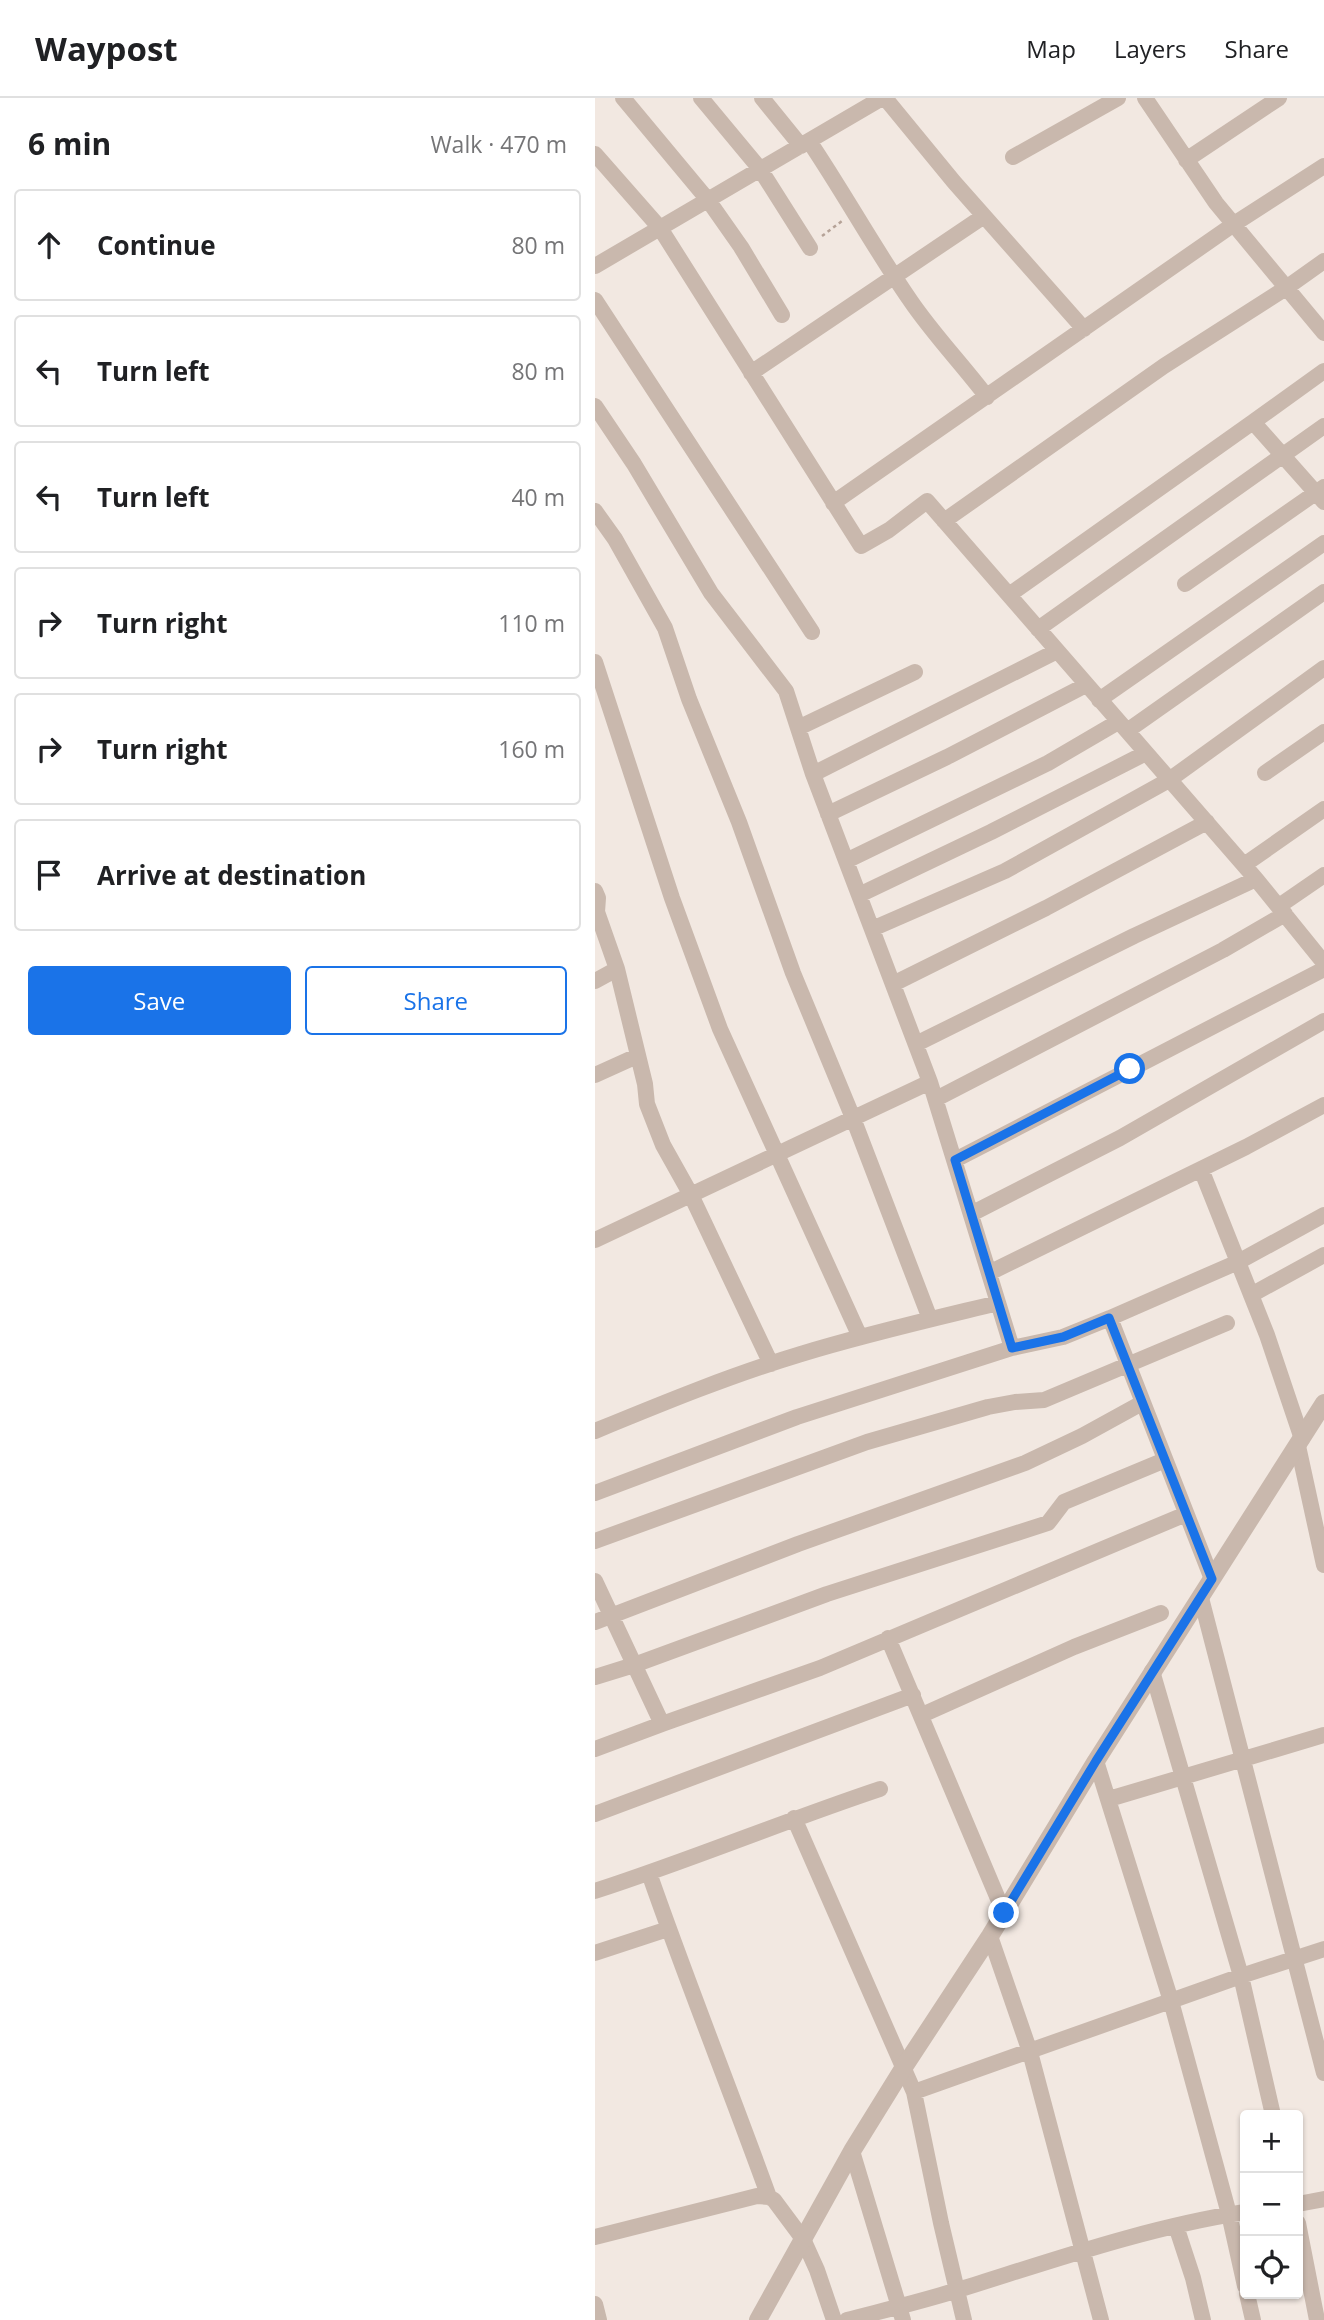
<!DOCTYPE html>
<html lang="en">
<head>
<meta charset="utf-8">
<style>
  body { margin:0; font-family:"Open Sans",sans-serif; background:#f2f2f2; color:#202124 }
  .controls { position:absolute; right:21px; bottom:21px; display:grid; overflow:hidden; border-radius:7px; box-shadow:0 2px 5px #0004 }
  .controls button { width:63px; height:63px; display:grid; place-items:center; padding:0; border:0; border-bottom:2px solid #e0e0e0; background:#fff; color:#202124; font:35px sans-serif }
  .stop { position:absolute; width:21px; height:21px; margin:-16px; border:5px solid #1a73e8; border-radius:50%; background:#fff }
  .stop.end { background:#1a73e8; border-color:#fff; box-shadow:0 2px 7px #0008 }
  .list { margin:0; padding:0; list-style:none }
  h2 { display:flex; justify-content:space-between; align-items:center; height:91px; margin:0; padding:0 28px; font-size:30px }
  h2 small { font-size:23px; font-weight:400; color:#757577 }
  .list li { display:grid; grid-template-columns:46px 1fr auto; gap:21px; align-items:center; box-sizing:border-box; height:112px; margin:0 14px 14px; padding:0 14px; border:2px solid #e0e0e0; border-radius:7px }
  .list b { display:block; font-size:26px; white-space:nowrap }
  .list em { font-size:23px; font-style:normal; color:#757577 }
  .actions { display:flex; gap:14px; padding:21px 28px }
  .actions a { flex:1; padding:16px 0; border:2px solid #1a73e8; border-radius:7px; text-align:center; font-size:24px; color:#1a73e8 }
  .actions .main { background:#1a73e8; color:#fff }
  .icon { flex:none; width:38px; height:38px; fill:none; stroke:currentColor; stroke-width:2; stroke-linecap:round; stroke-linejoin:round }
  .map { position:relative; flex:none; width:729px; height:2222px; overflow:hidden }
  header { display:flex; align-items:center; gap:42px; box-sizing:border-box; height:98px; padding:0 35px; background:#fff; border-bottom:2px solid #e0e0e0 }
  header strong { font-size:33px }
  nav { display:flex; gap:38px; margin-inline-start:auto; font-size:24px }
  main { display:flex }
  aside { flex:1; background:#fff }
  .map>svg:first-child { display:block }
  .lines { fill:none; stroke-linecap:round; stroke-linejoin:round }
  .path { stroke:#b5a297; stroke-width:2.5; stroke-dasharray:3.5 3.5; stroke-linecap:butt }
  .minor { stroke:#c9b8ad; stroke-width:16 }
  .tertiary { stroke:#c9b8ad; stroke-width:18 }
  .route { stroke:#1a73e8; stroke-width:9 }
</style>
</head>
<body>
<header>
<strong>Waypost</strong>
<nav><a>Map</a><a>Layers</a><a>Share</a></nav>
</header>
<main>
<aside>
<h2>6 min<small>Walk · 470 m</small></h2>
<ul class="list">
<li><svg class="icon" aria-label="ahead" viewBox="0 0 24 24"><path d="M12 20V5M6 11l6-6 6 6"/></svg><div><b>Continue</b></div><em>80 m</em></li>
<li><svg class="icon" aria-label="left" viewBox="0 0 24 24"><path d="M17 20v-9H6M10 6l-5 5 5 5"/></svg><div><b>Turn left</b></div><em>80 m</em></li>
<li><svg class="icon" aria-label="left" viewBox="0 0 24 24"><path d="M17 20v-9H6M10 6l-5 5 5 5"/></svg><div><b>Turn left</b></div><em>40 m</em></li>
<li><svg class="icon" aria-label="right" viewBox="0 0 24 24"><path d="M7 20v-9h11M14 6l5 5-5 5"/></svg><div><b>Turn right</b></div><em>110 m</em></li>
<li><svg class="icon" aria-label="right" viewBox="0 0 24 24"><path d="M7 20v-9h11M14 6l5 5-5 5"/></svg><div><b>Turn right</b></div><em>160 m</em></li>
<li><svg class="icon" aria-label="arrive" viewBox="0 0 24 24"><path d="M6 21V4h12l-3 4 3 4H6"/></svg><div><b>Arrive at destination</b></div></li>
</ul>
<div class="actions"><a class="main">Save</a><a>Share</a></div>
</aside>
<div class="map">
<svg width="729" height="2222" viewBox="0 0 729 2222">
  <rect width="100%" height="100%" fill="#f2e8e1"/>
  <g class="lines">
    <path class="path" d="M227 138 247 123"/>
    <path class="minor" d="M28 0 113 102 146 149 187 217
      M106 0 165 71 215 150
      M167 0 206 48
      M290 0 359 84 489 231
      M550 0 621 105 729 235
      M214 43C249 95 279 150 315 202 338 236 367 266 392 299
      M0 56 65 130 266 448 294 432 332 403 661 781 729 865
      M418 59 523 0
      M591 62 684 0
      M0 168 287 0
      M0 202 217 534
      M729 273 658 324 729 404
      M156 275 389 118
      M0 308 39 366 116 495 191 593 218 676 335 984 0 1142
      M238 405 639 126 729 68
      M0 413 20 441 70 530 94 601 144 724 198 875 258 1020 335 1221
      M349 423 569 268 691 190 729 163
      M590 486 729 389
      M414 497 658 324
      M443 531 729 328
      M0 564 77 800 125 931 265 1239
      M504 602 729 445
      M203 630 320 574
      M532 633 729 494
      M670 675 729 634
      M218 676 462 553
      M233 716 352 659 491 587
      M251 763 453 665 523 624
      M649 767 729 711
      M0 793 3 800 2 814 22 871 50 986 52 1006 68 1047 96 1097 176 1266
      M264 797 396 734 551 655
      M684 808 729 777
      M277 831 410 773 574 682 729 570
      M0 883 22 871
      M298 886 451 810 612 724
      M321 946 539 838 661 781
      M0 977 42 958
      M335 984 417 1250 468 1239 515 1220 617 1481
      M341 1001 628 852 690 816
      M360 1062 729 871
      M606 1071 672 1237 707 1341
      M376 1116 525 1040 729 923
      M394 1175 651 1049 729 1007
      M656 1197 729 1157
      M515 1220 643 1164 729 1117
      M0 1333C68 1305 136 1277 206 1256 271 1236 337 1221 403 1205
      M703 1348 729 1467
      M0 1395 202 1319 417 1250
      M0 1443 272 1344 393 1309 420 1304 449 1302 632 1225
      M0 1483 67 1626 225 1570 591 1416
      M606 1500 729 1975
      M0 1524 203 1446 430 1365 487 1338 547 1305
      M293 1540 409 1815
      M557 1573 646 1878 678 2017
      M0 1579 39 1567 232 1496 453 1425 469 1404 570 1362
      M327 1617 479 1549 566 1515
      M0 1651 67 1626
      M501 1663 576 1903 634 2116 650 2188
      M514 1701 729 1637
      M0 1716 318 1597
      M199 1720 319 1994 346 2125 369 2222
      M54 1775C92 1884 135 1991 174 2099
      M0 1793C96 1762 189 1723 285 1691
      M395 1838 435 1954 506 2222
      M0 1855 73 1831
      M319 1994 646 1878 729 1851
      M257 2053 308 2222
      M703 2106 729 2101
      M703 2125 722 2222
      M581 2128 598 2180 608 2222
      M0 2139 162 2098 174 2099 179 2102 208 2141 222 2172 239 2222
      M652 2196 658 2222
      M0 2206 4 2222
      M252 2222C290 2212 328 2203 366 2191 459 2162 553 2129 650 2114"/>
    <path class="tertiary" d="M163 2222 257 2053 309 1969 395 1838 501 1663 729 1305"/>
  </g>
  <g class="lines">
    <path class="route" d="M409 1815 501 1663 617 1481 514 1220 468 1239 417 1250 360 1062 535 971"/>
  </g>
</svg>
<div class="controls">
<button>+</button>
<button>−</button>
<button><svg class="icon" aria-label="locate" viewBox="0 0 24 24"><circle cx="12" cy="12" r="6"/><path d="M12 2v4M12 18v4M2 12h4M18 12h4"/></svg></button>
</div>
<div class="stop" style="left:535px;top:971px"></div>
<div class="stop end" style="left:409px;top:1815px"></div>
</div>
</main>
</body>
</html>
